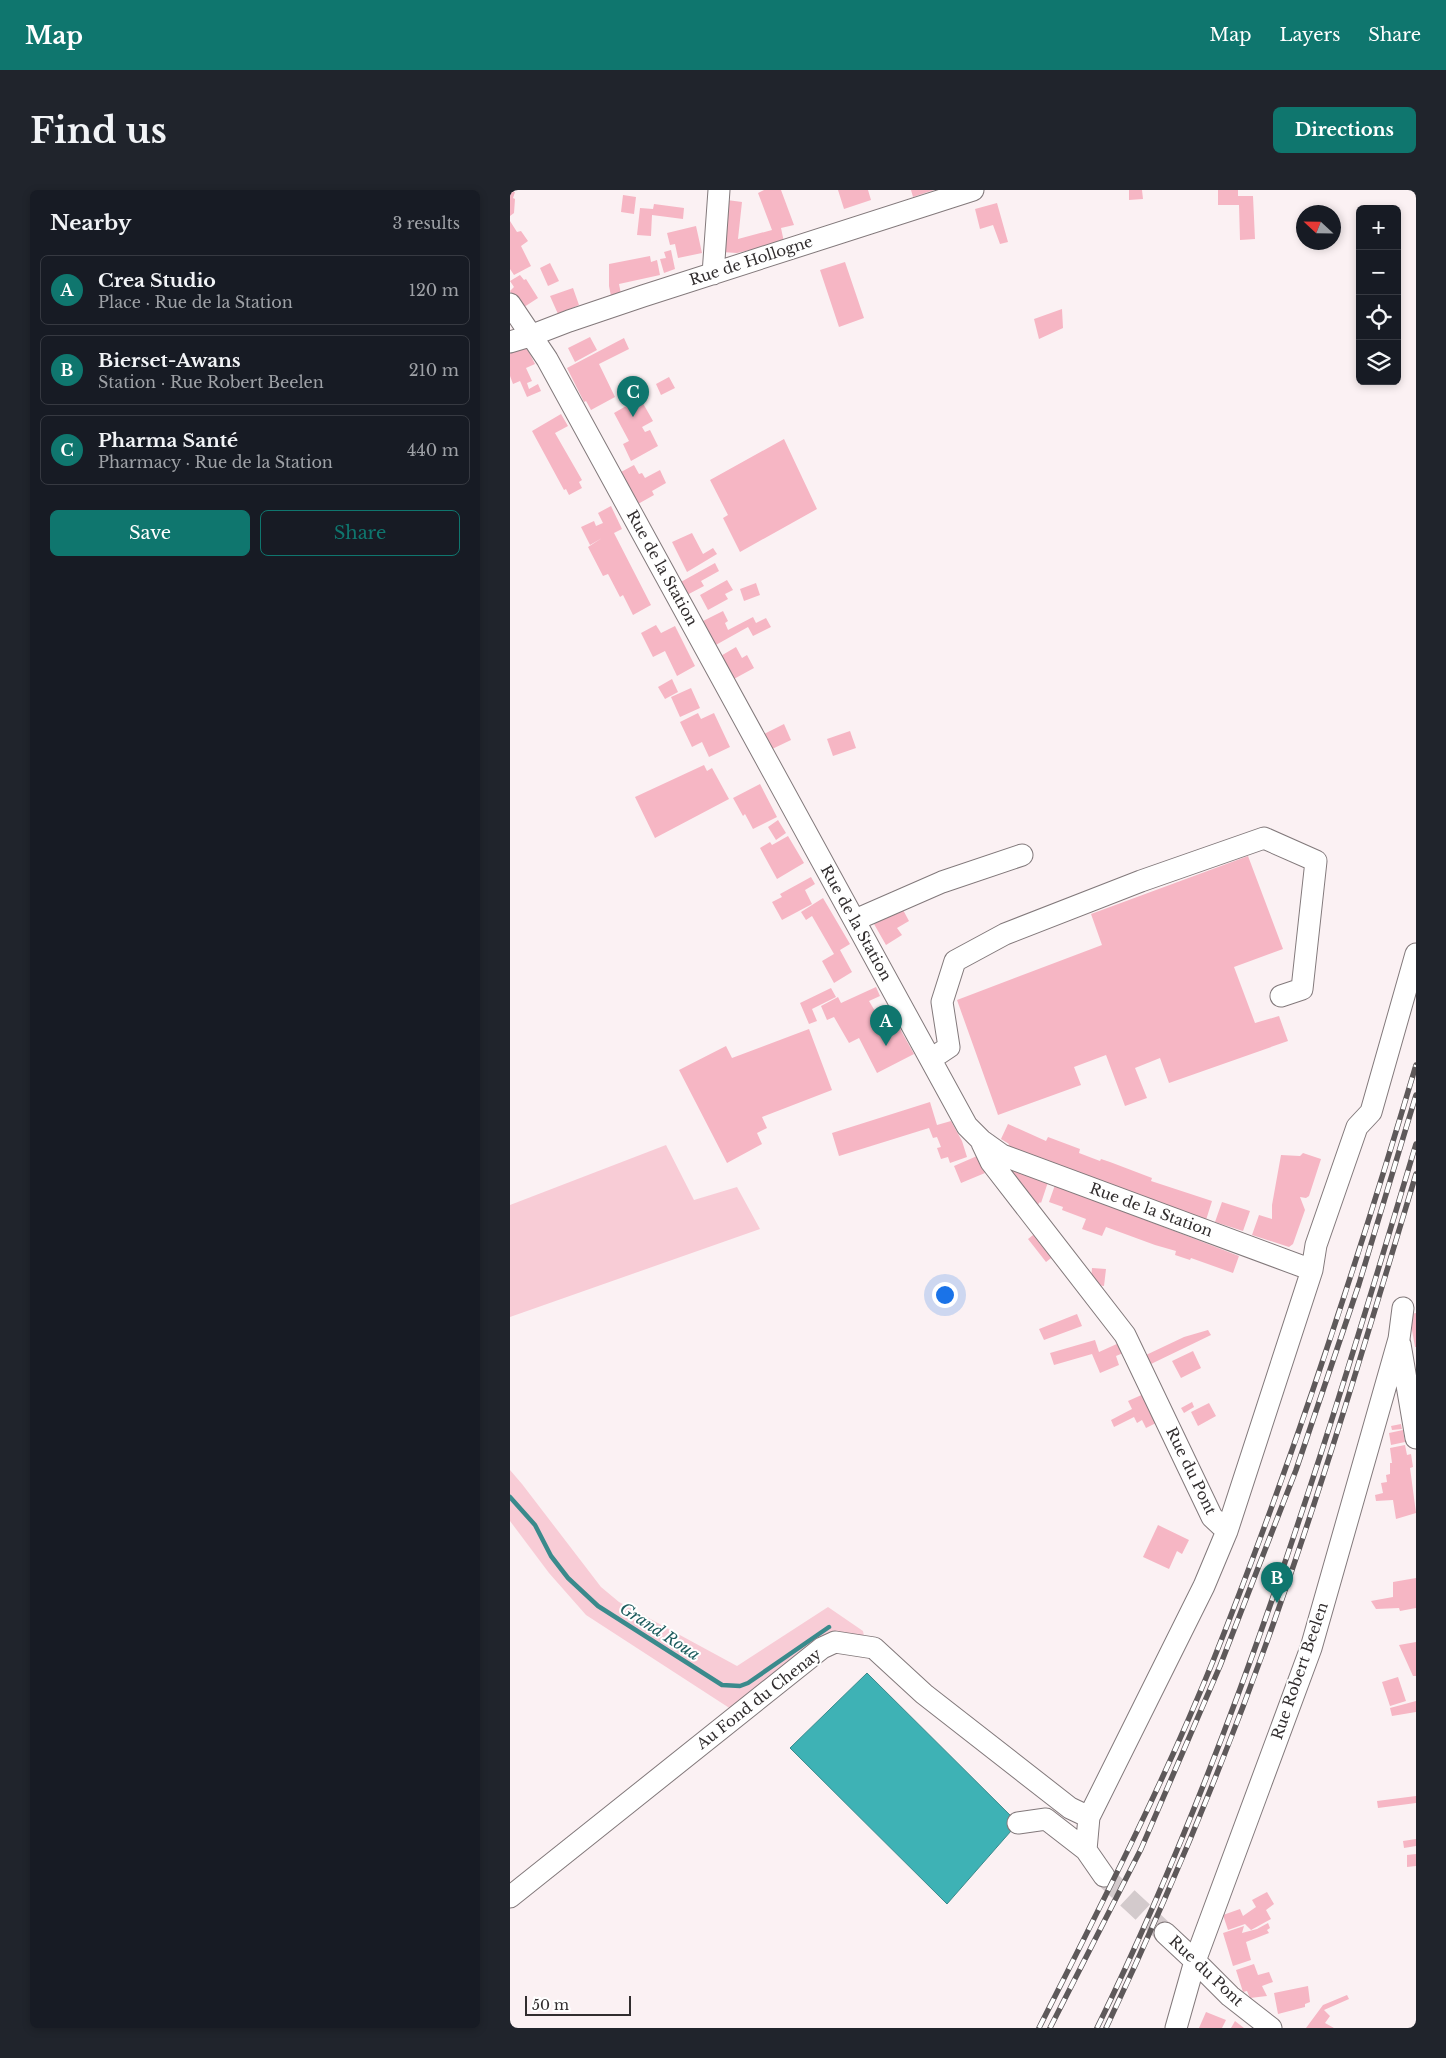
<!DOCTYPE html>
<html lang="en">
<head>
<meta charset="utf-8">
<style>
  body { margin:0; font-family:"Libre Baskerville",serif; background:#20242c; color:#f1f3f6 }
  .controls { position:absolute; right:15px; top:15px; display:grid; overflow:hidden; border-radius:8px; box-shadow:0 2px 8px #0003 }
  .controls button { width:45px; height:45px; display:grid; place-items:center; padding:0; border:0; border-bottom:1px solid #363941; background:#171b24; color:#f1f3f6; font:25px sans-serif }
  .compass { position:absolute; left:786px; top:15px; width:45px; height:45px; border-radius:50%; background:#171b24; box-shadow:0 2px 8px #0003; rotate:292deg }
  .scale { position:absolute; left:15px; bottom:12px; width:106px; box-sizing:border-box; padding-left:5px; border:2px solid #312d2e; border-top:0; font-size:14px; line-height:18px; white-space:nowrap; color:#312d2e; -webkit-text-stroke:4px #fff; paint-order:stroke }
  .you { position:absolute; left:434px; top:1104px; width:18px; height:18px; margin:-12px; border:4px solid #fff; border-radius:50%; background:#1a73e8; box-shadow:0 0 0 8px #1a73e833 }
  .badge { display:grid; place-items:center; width:32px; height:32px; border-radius:50%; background:#0f766e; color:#fff; font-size:16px; font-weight:700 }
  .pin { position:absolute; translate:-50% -41px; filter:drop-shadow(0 1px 2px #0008) }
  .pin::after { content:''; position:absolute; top:26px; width:18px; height:15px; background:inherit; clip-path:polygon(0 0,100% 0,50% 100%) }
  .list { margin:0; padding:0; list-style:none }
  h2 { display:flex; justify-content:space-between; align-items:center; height:65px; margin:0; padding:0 20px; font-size:21px }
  h2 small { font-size:16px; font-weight:400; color:#9ea1a6 }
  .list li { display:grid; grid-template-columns:32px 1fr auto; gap:15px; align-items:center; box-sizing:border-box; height:70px; margin:0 10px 10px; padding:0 10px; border:1px solid #363941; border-radius:8px }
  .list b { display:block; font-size:19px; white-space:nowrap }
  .list p { margin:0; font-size:16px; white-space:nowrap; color:#9ea1a6 }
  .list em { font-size:16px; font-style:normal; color:#9ea1a6 }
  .actions { display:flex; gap:10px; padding:15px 20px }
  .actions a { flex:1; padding:11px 0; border:1px solid #0f766e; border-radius:8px; text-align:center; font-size:18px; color:#0f766e }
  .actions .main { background:#0f766e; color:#fff }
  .icon { flex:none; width:28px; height:28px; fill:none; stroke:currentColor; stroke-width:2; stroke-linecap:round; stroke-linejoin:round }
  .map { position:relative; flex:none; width:906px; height:1838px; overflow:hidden; border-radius:8px }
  header { display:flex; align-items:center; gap:30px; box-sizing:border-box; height:70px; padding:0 25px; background:#0f766e; color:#fff }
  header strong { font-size:24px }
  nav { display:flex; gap:28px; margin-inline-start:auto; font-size:18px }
  .intro { display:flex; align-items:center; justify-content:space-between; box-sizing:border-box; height:120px; padding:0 30px }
  h1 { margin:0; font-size:35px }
  .button { padding:12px 22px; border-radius:8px; background:#0f766e; color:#fff; font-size:18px; font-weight:700 }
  main { display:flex; gap:30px; padding:0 30px }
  aside { flex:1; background:#171b24; border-radius:8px; box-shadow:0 2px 8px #0003 }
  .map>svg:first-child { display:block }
  .green { fill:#f8ccd6 }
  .water { fill:#3eb2b5; stroke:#3a8a8c }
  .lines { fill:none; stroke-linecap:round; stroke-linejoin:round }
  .stream { stroke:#3a8a8c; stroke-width:4.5 }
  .building { fill:#f6b6c4 }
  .minor-tunnel { stroke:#d3cacc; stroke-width:21; stroke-dasharray:21 11; stroke-linecap:butt }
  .minor-casing { stroke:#82797b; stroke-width:23 }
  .minor { stroke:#fff; stroke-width:21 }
  .rail-casing { stroke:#5e595a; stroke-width:5.5 }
  .rail { stroke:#fff; stroke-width:4; stroke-dasharray:11; stroke-linecap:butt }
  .labels { text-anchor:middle; stroke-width:4; stroke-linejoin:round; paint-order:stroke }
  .street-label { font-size:15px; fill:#312d2e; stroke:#fff }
  .water-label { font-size:16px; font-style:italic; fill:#1d5c5e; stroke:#fff }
</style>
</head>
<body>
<header>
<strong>Map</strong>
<nav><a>Map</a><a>Layers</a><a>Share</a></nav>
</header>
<div class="intro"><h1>Find us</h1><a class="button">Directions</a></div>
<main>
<aside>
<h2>Nearby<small>3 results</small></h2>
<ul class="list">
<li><span class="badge">A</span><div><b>Crea Studio</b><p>Place · Rue de la Station</p></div><em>120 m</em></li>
<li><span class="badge">B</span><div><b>Bierset-Awans</b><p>Station · Rue Robert Beelen</p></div><em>210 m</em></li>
<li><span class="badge">C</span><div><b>Pharma Santé</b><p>Pharmacy · Rue de la Station</p></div><em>440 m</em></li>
</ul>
<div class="actions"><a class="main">Save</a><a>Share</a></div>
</aside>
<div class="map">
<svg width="906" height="1838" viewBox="0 0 906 1838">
  <rect width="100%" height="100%" fill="#fbf1f3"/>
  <path class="green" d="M156 955 184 1010 227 997 250 1039 0 1127V1015Z
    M0 1280 12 1294 91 1397 109 1412 227 1476 318 1417 353 1441 354 1446 325 1442 224 1521 76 1425 39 1383 0 1331Z"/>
  <path class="water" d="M357 1483 508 1633 437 1714 280 1558Z"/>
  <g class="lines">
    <path class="stream" d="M0 1307 25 1335 41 1366 58 1388 88 1416 212 1495 230 1496 238 1493 319 1437"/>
  </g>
  <path class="building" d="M254 0H271L284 35 271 38 274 52 227 63 212 62 217 10 232 12 228 49 262 40 248 3Z
    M328 0H358L361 10 334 19Z
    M401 0H424L403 7Z
    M619 0H632L633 9 619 10Z
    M708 0H728V6H743L745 49 730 50 729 15H708Z
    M0 2H5L3 8 5 9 4 23 0 26Z
    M113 5 126 7 124 24 111 22Z
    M487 13 498 52 490 54 483 35 470 39 465 19Z
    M144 14 174 18 173 29 142 25 141 46 127 45 130 18 143 19Z
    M0 31 7 42 11 41 18 51 11 56 21 76 4 85 0 79Z
    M186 36 192 63 168 68 165 54 160 55 157 43Z
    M161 60 165 79 154 83 150 69 156 68 154 62Z
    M140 66 141 72 147 70 150 85 109 94 111 104 101 106 99 96V74Z
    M335 72 354 128 329 137 310 80Z
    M40 73 49 91 38 96 30 78Z
    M10 85 14 90 16 89 28 108 11 119 0 101 4 97 0 91Z
    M63 98 69 115 48 124 40 106Z
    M552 119 553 138 529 149 524 129Z
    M80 147 87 160 65 172 58 158Z
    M114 148 119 159 89 174 105 207 81 220 76 211 74 212 57 178Z
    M13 158 18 160 25 174 16 178 22 191 17 193 19 199 28 194 31 201 17 207 10 191 3 194 0 186V163Z
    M159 187 165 198 151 205 146 194Z
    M131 188 136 197 124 204 118 195Z
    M130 208 143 231 132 237 135 242 140 240 148 256 121 271 113 254 119 251 104 223Z
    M51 224 58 236 45 243 72 290 69 292 72 298 59 305 56 299 54 300 22 241Z
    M274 249 307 319 230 362 213 328 218 325 200 290Z
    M124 275 129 284 132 283 135 288 150 280 156 293 142 301 144 305 128 314 111 282Z
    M101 316 112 339 104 343 141 415 123 425 113 405 110 407 98 384 93 386 78 357 92 348 80 355 71 337 84 331 86 336 93 333 88 323Z
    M182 343 193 364 203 358 207 364 177 382 162 352Z
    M205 373 209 381 191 391 194 396 175 406 169 393Z
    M217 390 223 400 215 404 218 409 198 420 190 405Z
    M246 393 250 405 234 411 230 399Z
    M213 421 218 431 215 433 218 440 243 427 246 433 256 428 261 437 243 446 238 437 204 456 191 432Z
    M146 435 151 443 165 436 185 476 167 486 155 461 143 467 131 443Z
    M226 457 232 468 237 465 244 478 222 490 209 467Z
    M162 489 168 502 155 509 148 497Z
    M181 498 190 518 170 527 161 507Z
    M188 523 191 529 204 523 220 557 199 567 192 552 182 557 170 532Z
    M274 534 281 550 260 560 252 545Z
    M340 541 346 558 323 566 317 549Z
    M194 575 197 581 202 578 219 609 145 648 125 607Z
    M250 594 267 627 243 639 235 624 233 626 223 608Z
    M268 630 276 643 266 650 258 637Z
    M278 646 294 673 267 689 250 658 260 652 262 655Z
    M738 666 773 759 724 777 745 833 769 826 778 851 659 893 650 868 625 878 637 908 615 916 596 865 564 877 571 895 488 925 447 810 592 755 581 724Z
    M301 687 305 694 295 700 302 714 272 730 262 712 272 707 270 704Z
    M313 708 340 754 330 760 342 782 324 793 312 771 324 764 302 726 296 730 291 722Z
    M392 718 399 731 387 738 392 745 376 755 364 734Z
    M366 797 370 806 359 811 374 836 385 830 404 864 367 883 349 848 339 853 324 827 317 830 311 816 328 807 331 813Z
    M321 798 326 807 302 819 307 831 299 834 290 813Z
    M299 839 322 900 252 927 257 938 247 943 252 954 217 973 169 880 216 856 222 868Z
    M420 912 427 935 441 931 452 951 457 967 440 973 438 967 431 969 427 958 431 957 427 947 423 948 419 938 329 966 322 943Z
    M498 934 536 951 538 947 570 959 569 963 590 971 591 969 600 972 642 988 641 991 702 1011 696 1030 517 965 498 956 499 954 491 949Z
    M793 963 811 969 799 1006 796 1008 790 1007 795 1020 783 1054 779 1057 742 1045 749 1025 762 1029V1015L771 965 790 966Z
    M467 966 475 983 451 993 444 976Z
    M504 980 538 992 531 1013 530 1012 524 1019 497 985Z
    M545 995 729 1066 723 1083 681 1068 680 1070 665 1065 666 1061 645 1055 596 1037 592 1046 572 1039 576 1029 552 1020 553 1017 539 1012Z
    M712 1012 740 1021 733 1041 705 1032Z
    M527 1042 545 1065 536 1072 518 1049Z
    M582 1078 596 1079 594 1096 587 1095V1090H581Z
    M906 1123V1157H905L900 1129 902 1128 901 1124Z
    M567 1124 572 1136 534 1150 529 1139Z
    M698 1140 701 1145 641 1174 636 1165 674 1147Z
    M585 1150 589 1162 609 1153 613 1163 606 1166 609 1175 590 1183 582 1164 544 1175 540 1163Z
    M683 1161 691 1178 671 1188 662 1171Z
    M636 1203 650 1231 636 1238 632 1230 627 1233 624 1227 604 1237 601 1230 622 1219 618 1211Z
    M682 1212 684 1217 674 1223 671 1218Z
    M699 1213 706 1226 688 1236 681 1222Z
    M891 1234 892 1239 882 1240 881 1236Z
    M893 1240 895 1252 881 1255 879 1243Z
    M895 1255 897 1265 901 1264 903 1277 900 1278 906 1323 886 1329 883 1310 866 1311 865 1305 873 1303 871 1293 877 1292 876 1285 880 1284V1273H882L880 1258Z
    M648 1335 679 1350 672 1364 667 1361 659 1379 633 1367Z
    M906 1388V1418L890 1421 889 1418 866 1419 861 1411 883 1407V1392Z
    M906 1452V1486H903L889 1455Z
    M888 1487 896 1511 880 1516 872 1492Z
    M906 1511V1522L882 1526 880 1518Z
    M906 1606V1613L868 1618 867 1611Z
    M906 1649V1656L894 1658 893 1651Z
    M906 1664V1676L897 1677V1665Z
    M757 1702 764 1714 756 1720 761 1729 741 1740 735 1734 718 1740 713 1725 730 1719 733 1726 746 1717 742 1710Z
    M758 1733 760 1738 757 1740 759 1743 736 1752 741 1770 723 1776 713 1743 734 1736 732 1743 747 1739Z
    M744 1774 748 1785 759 1782 763 1792 752 1796 757 1806 740 1808 737 1801 733 1802 726 1780Z
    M798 1796 800 1812 795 1814V1817L768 1824 764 1803Z
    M837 1805 839 1809 814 1820 820 1826 815 1833 824 1838H796L813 1815Z
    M696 1822 716 1830 712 1838H689Z
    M725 1831 734 1838H721Z"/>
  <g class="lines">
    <path class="minor-tunnel" d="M594 1686 655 1743"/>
    <defs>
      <path id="minor" d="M203 84 209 0
        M0 114 37 169 457 936 471 950 492 965 802 1080
        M0 152 20 146 59 131 133 106 463 0
        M345 730 432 692 512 665
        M421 869 439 857 432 812 445 771 495 744 631 691 754 648 806 671 792 799 771 806
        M472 953 481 972 615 1145 702 1327 717 1341
        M890 1154 906 1248
        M508 1633 536 1629 576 1660
        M594 1686 576 1660 579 1627 694 1396 717 1341 802 1080 806 1055 847 937 861 922 906 764
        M0 1707 312 1458 325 1452 364 1458 414 1504 560 1618 579 1627
        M655 1743 685 1771 720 1806 761 1838
        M666 1838 685 1771 801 1458 889 1149 893 1118"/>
    </defs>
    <use href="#minor" class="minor-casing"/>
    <use href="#minor" class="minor"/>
    <defs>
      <path id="rail" d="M529 1838C590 1717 652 1597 703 1471 781 1276 846 1077 906 875
        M540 1838 631 1659 710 1476 786 1280 849 1094 906 905
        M587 1838C725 1555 816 1255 906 954
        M596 1838C659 1705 716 1568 765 1429 817 1282 861 1133 906 984"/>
    </defs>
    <use href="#rail" class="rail-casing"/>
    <use href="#rail" class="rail"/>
  </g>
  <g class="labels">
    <g class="street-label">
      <text transform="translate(241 71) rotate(-18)" y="5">Rue de Hollogne</text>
      <text transform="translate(152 378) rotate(61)" y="5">Rue de la Station</text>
      <text transform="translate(346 733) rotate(61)" y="5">Rue de la Station</text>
      <text transform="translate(641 1020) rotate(20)" y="5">Rue de la Station</text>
      <text transform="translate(681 1281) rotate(64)" y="5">Rue du Pont</text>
      <text transform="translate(790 1481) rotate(-71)" y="5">Rue Robert Beelen</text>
      <text transform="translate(249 1509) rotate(-38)" y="5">Au Fond du Chenay</text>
      <text transform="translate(696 1781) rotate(43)" y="5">Rue du Pont</text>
    </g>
    <g class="water-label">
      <text transform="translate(150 1441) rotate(33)" y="6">Grand Roua</text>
    </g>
  </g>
</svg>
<div class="controls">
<button>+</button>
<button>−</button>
<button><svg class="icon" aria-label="locate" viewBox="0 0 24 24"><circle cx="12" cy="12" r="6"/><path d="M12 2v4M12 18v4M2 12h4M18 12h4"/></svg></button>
<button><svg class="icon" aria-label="layers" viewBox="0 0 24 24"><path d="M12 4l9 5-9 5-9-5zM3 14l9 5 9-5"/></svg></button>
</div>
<svg class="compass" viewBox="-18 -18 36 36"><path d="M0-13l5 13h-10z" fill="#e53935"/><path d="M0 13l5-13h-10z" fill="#9ea1a6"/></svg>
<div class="scale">50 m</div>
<div class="you"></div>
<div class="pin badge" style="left:376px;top:856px">A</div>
<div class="pin badge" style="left:767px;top:1413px">B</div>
<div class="pin badge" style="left:123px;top:227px">C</div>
</div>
</main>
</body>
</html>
